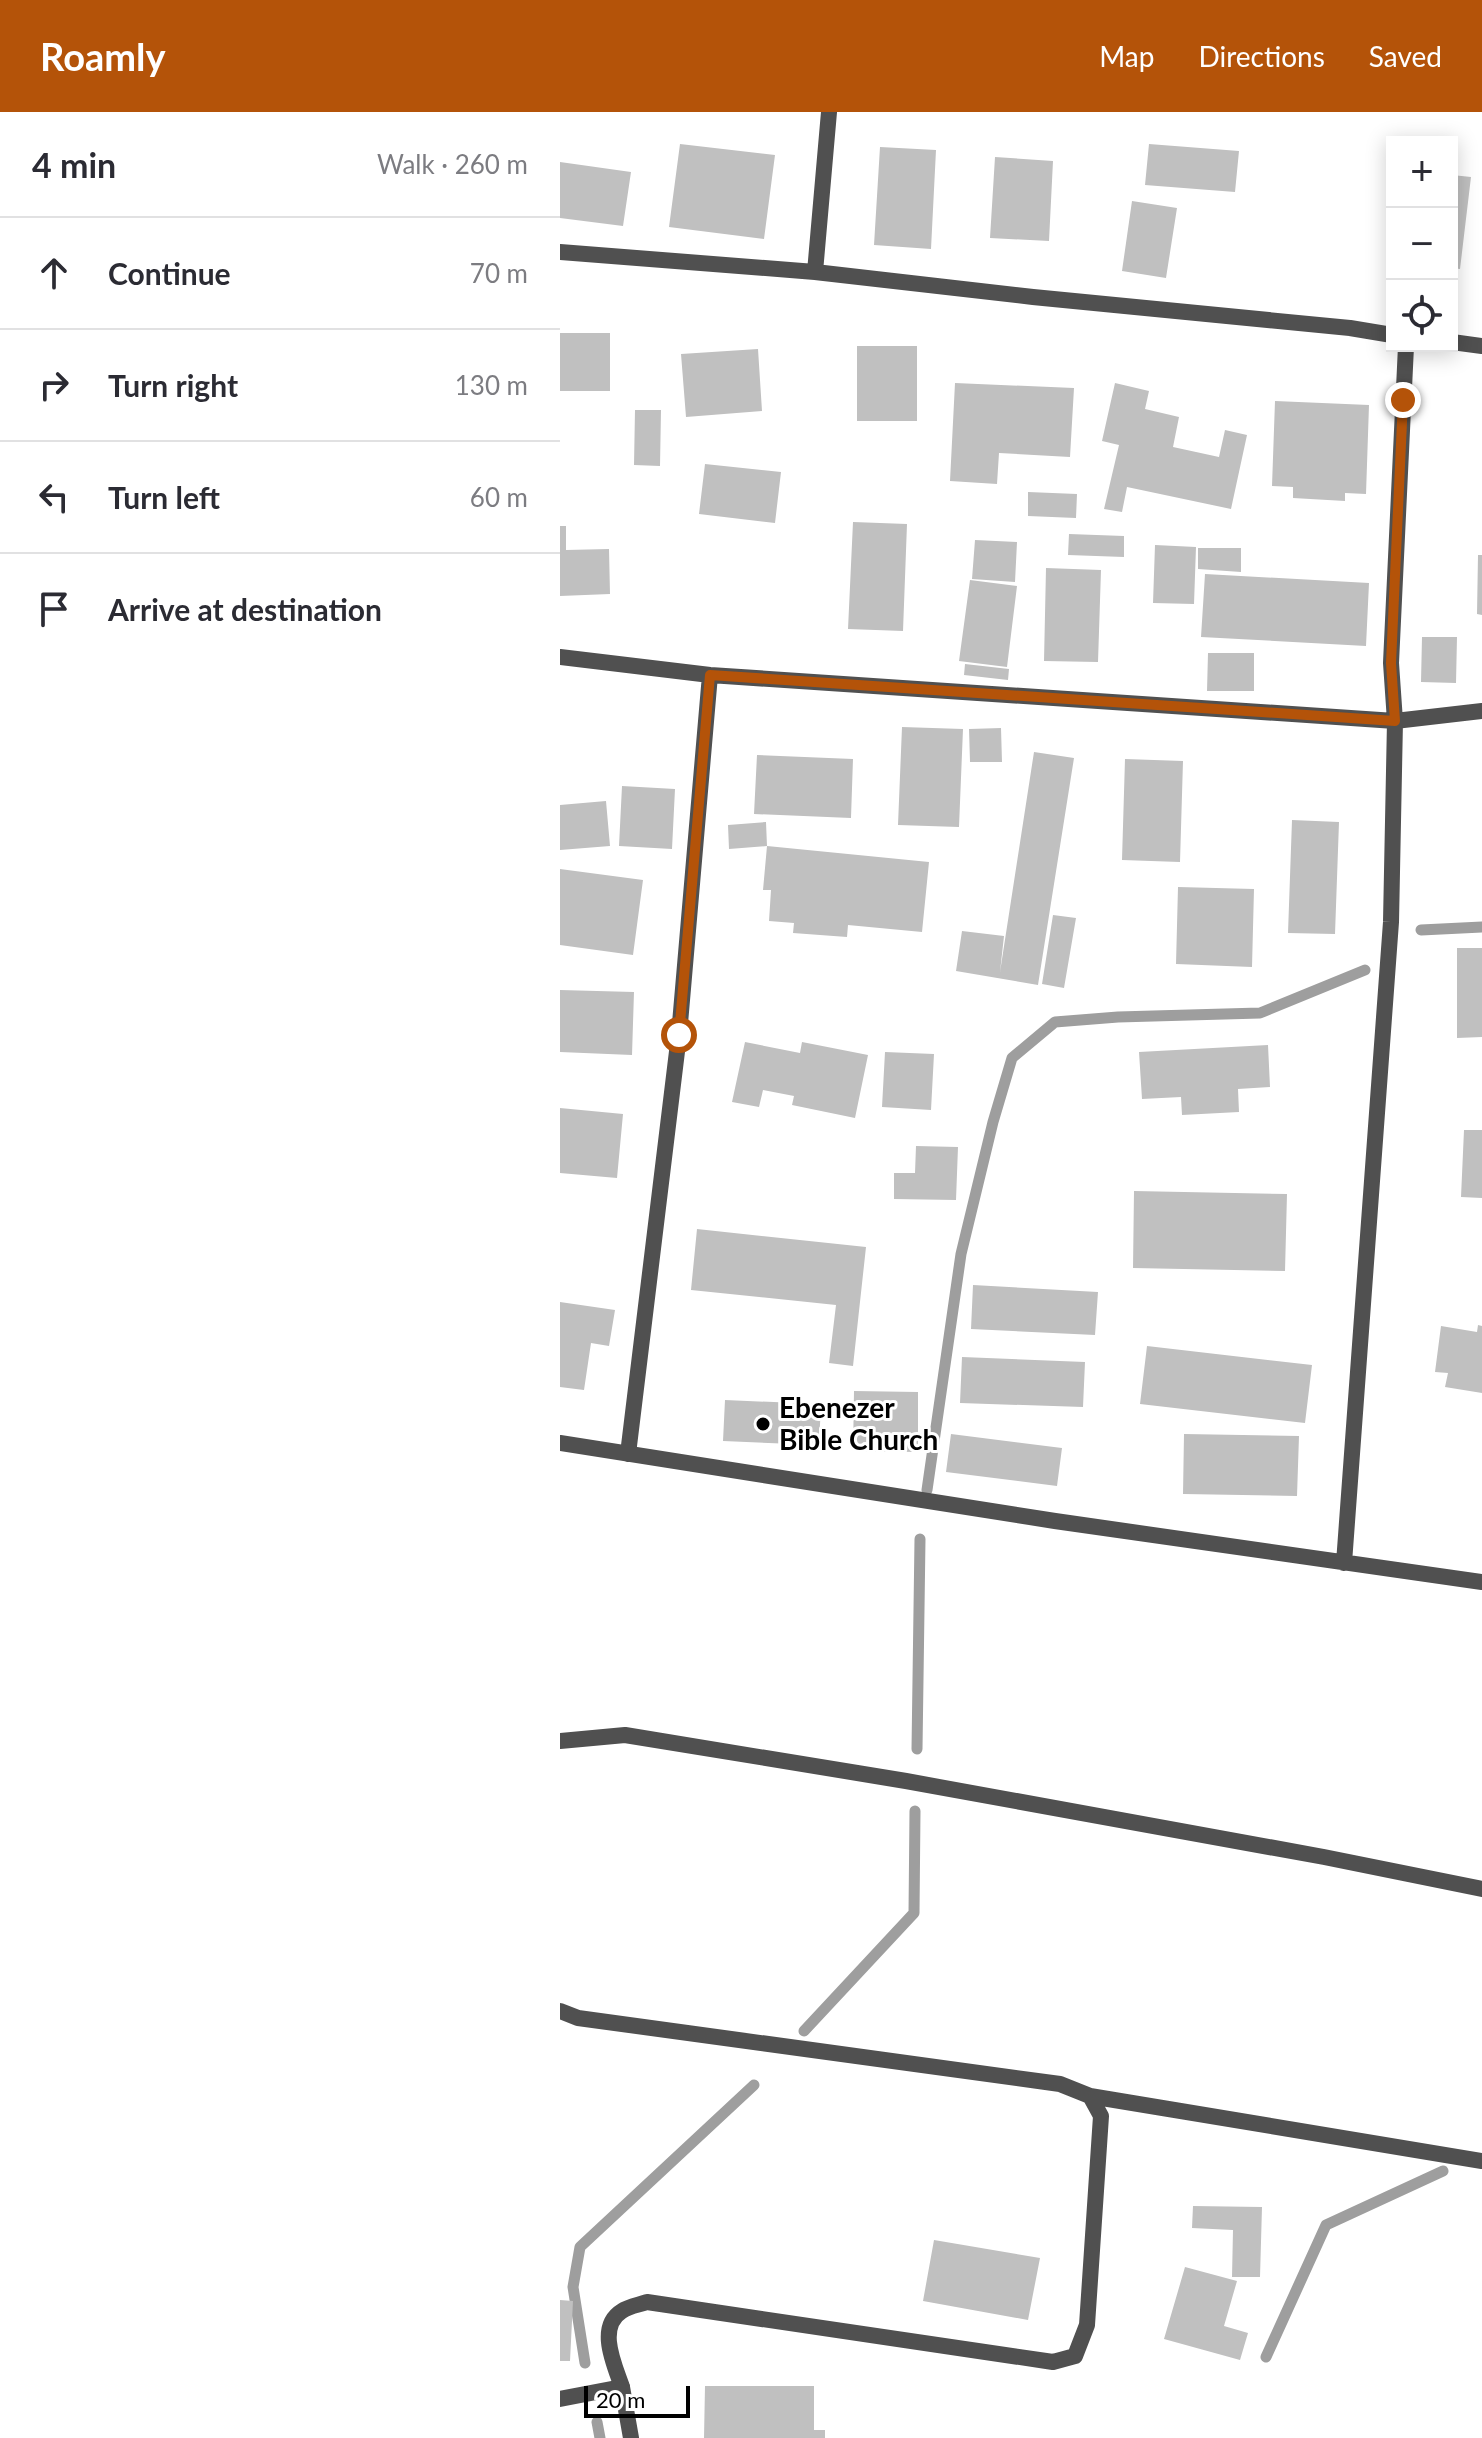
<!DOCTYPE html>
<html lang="en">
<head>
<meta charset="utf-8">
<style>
  body { margin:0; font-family:Lato,sans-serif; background:#f7f7f7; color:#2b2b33 }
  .controls { position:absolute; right:24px; top:24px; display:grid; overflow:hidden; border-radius:0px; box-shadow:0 4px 20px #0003 }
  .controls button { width:72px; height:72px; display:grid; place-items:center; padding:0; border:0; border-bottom:2px solid #e1e1e2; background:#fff; color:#2b2b33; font:40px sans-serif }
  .scale { position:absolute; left:24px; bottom:20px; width:106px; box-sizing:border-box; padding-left:8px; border:4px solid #000; border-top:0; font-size:22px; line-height:28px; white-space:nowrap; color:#000; -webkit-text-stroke:6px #fff; paint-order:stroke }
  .stop { position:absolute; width:24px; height:24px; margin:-18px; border:6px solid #b45309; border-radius:50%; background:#fff }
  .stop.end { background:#b45309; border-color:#fff; box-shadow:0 2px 8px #0008 }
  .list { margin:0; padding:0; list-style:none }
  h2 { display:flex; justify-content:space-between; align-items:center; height:104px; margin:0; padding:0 32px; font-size:34px }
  h2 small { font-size:26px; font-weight:400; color:#7c7c81 }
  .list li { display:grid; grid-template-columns:52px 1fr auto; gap:24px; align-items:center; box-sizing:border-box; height:112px; padding:0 32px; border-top:2px solid #e1e1e2 }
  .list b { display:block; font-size:30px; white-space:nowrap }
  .list em { font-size:26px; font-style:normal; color:#7c7c81 }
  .icon { flex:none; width:44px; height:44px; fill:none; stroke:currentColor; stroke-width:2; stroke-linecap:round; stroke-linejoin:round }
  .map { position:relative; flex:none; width:922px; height:2326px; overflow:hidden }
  header { display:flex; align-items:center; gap:48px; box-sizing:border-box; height:112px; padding:0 40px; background:#b45309; color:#fff }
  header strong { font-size:38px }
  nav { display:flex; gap:44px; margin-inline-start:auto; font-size:28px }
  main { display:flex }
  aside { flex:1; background:#fff }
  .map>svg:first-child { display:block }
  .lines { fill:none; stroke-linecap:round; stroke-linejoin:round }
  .stream { stroke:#9e9e9e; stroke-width:11 }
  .building { fill:#c0c0c0 }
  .service { stroke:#505050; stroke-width:16 }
  .minor { stroke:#505050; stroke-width:16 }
  .route { stroke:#b45309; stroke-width:10 }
  .poi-dot { fill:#000; stroke:#fff; stroke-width:3 }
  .labels { text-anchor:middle; stroke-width:6; stroke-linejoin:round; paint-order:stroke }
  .poi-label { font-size:28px; font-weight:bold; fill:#000; stroke:#fff; text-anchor:start }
</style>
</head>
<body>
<header>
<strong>Roamly</strong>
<nav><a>Map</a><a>Directions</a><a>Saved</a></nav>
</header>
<main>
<aside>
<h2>4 min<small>Walk · 260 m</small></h2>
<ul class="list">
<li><svg class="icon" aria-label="ahead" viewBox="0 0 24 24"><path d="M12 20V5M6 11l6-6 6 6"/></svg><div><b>Continue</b></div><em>70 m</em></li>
<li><svg class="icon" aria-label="right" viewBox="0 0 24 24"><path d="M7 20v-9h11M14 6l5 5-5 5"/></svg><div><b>Turn right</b></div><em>130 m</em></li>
<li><svg class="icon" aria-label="left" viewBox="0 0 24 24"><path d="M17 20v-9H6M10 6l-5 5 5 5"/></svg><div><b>Turn left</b></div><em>60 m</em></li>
<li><svg class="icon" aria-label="arrive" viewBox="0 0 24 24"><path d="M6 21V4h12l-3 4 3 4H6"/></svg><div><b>Arrive at destination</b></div></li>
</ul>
</aside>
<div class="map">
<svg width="922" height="2326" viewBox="0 0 922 2326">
  <rect width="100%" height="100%" fill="#fff"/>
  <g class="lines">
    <path class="stream" d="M861 818 922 815
      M367 1378 401 1142 433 1010 452 946 495 910 558 905 700 901 805 858
      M357 1637 360 1427
      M244 1919 354 1801 355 1699
      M706 2245 766 2113 883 2059
      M25 2251 13 2175 20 2135 194 1973
      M37 2310 40 2326"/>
  </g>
  <path class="building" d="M120 32 215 43 204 127 109 115Z
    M589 32 679 39 675 80 585 73Z
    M320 35 376 38 371 137 314 133Z
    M435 45 493 49 489 129 430 126Z
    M0 50 71 60 63 114 0 106Z
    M892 63 911 65 900 157 892 156Z
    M572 89 617 96 606 166 562 159Z
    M0 221H50V279H0Z
    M297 234H357V309H297Z
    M198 237 202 299 126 305 121 242Z
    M395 271 514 276 510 345 439 341 437 372 390 369Z
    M555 271 589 279 585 297 619 305 613 335 659 345 665 318 687 323 671 397 567 375 562 400 544 397 559 333 542 329Z
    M715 289 809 293 806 382 785 381V389L733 386V375L712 374Z
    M75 298H101L100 354 74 353Z
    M145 352 221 360 215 411 139 402Z
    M468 380 517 382 516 406 468 404Z
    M293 410 347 412 343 519 288 517Z
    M0 414H6V438L49 437 50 482 0 484Z
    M509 422 564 424V445L508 443Z
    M415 428 457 430 455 470 412 467Z
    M595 433 636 435 634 492 593 491Z
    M638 436H681V460L638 457Z
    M918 443H922V503L917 502Z
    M486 456 541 458 538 550 484 549Z
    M645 462 809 471 806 534 641 525Z
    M410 468 457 474 447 555 399 549Z
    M862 525H897L896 571 861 570Z
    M648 541H694V579H647Z
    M405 552 449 557 448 568 404 563Z
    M342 615 403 617 399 715 338 713Z
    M441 616 442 650H410L409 617Z
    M474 640 514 646 478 873 396 859 402 819 444 824 440 860Z
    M197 643 293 647 291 706 194 702Z
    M565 647 623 649 620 750 562 748Z
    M62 674 115 677 112 737 59 734Z
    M46 689 50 734 0 738V693Z
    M732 708 779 710 775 822 728 821Z
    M206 710 207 734 369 750 362 820 288 813 287 825 233 821 234 811 209 809 211 778H203L207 734 169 737 168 713Z
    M0 757 83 768 73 843 0 833Z
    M618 775 694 777 692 855 616 852Z
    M493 803 516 806 504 876 482 872Z
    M897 836H922V925L897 926Z
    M0 878 74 880 72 943 0 940Z
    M185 930 240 941 242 930 308 943 295 1006 232 993 234 984 203 978 199 995 172 990Z
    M708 933 710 975 678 977 679 1000 622 1003 621 985 582 987 579 940Z
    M325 940 374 942 371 998 322 995Z
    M0 996 63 1002 57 1066 0 1061Z
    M904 1018H922V1086L901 1085Z
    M356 1034 398 1035 396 1088 334 1087V1061H355Z
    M574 1079 727 1082 725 1159 573 1156Z
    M137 1117 306 1135 293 1254 269 1251 276 1193 131 1178Z
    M413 1173 538 1180 535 1223 411 1217Z
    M0 1190 55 1198 49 1234 31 1231 24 1278 0 1275Z
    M918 1213 922 1214V1281L885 1275 888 1261 875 1260 881 1214 917 1220Z
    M587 1234 752 1253 745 1311 580 1292Z
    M402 1245 525 1250 523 1295 400 1291Z
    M294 1279 358 1280V1340L293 1339Z
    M165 1288 261 1292 259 1333 163 1329Z
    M391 1322 502 1336 497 1374 386 1360Z
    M624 1322 739 1324 737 1384 623 1382Z
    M633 2094 702 2095 700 2165H672L673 2118 632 2116Z
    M374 2128 480 2146 468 2208 363 2189Z
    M625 2155 677 2169 664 2214 688 2221 680 2248 604 2227Z
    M0 2188 13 2189 10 2249H0Z
    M145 2274H254V2318H265V2326H144Z"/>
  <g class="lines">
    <path class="service" d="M0 1629 65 1623 346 1669 764 1745 922 1777
      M0 1899 18 1906 500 1972 530 1984 541 2004 527 2213 515 2244 493 2250 87 2190C79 2193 69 2194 62 2199 36 2215 55 2254 62 2275
      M530 1984 922 2049"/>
    <path class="minor" d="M0 140 255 160 473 185 790 216 832 223
      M255 160 269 0
      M892 230 922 234
      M0 545 150 563 835 609 831 551 846 234
      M0 1331 495 1409 922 1470
      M68 1342 119 923 150 563
      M784 1451 831 810 835 609 922 599
      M0 2287 62 2275 71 2326"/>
  </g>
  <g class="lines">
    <path class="route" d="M119 923 150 563 835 609 831 551 843 288"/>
  </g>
  <circle class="poi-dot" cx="203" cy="1312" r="8"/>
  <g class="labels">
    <g class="poi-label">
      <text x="219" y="1306">Ebenezer<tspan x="219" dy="32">Bible Church</tspan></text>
    </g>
  </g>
</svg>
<div class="controls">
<button>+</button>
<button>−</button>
<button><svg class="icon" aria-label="locate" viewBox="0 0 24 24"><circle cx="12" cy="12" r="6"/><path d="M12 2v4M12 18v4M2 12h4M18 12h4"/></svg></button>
</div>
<div class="scale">20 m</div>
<div class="stop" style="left:119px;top:923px"></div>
<div class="stop end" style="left:843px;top:288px"></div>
</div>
</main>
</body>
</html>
